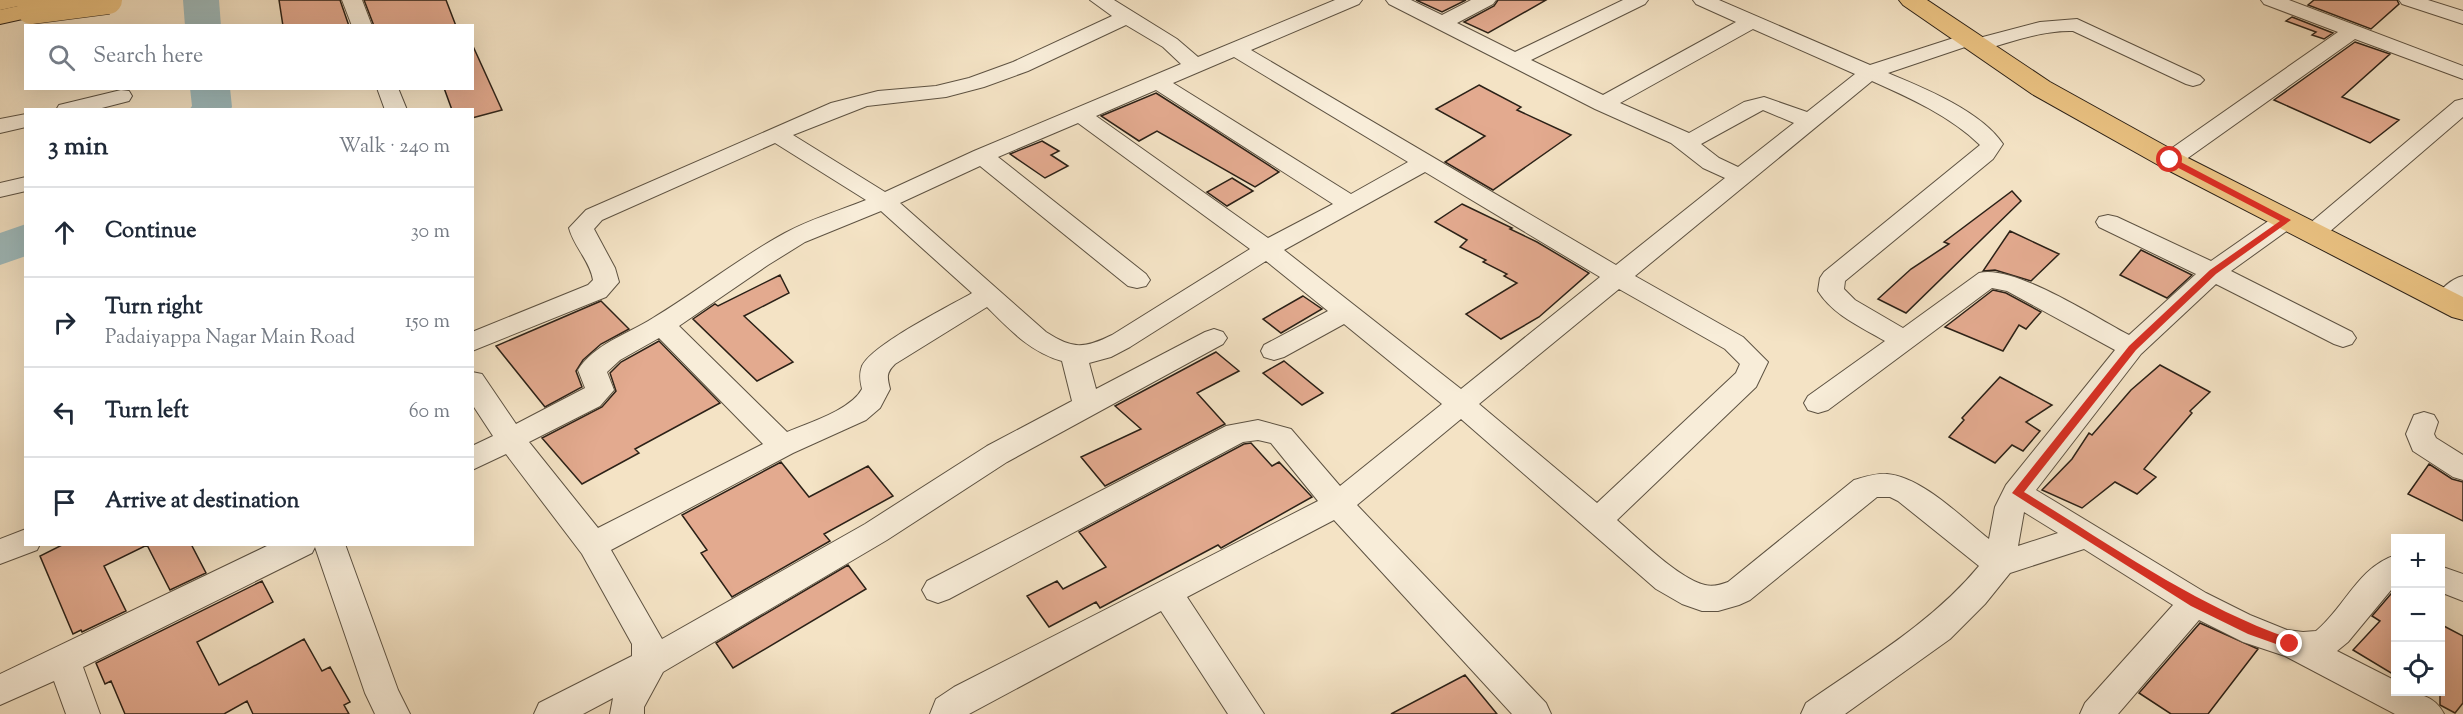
<!DOCTYPE html>
<html lang="en">
<head>
<meta charset="utf-8">
<style>
  body { margin:0; font-family:"Sorts Mill Goudy",serif; background:#f6f6f7; color:#1f2937 }
  .controls { position:absolute; right:18px; bottom:18px; display:grid; overflow:hidden; border-radius:0px; box-shadow:0 6px 24px #0002 }
  .controls button { width:54px; height:54px; display:grid; place-items:center; padding:0; border:0; border-bottom:2px solid #e0e1e3; background:#fff; color:#1f2937; font:30px sans-serif }
  .stop { position:absolute; width:18px; height:18px; margin:-14px; border:4px solid #d93025; border-radius:50%; background:#fff }
  .stop.end { background:#d93025; border-color:#fff; box-shadow:0 2px 6px #0008 }
  .list { margin:0; padding:0; list-style:none }
  h2 { display:flex; justify-content:space-between; align-items:center; height:78px; margin:0; padding:0 24px; font-size:26px }
  h2 small { font-size:20px; font-weight:400; color:#747a83 }
  .list li { display:grid; grid-template-columns:39px 1fr auto; gap:18px; align-items:center; box-sizing:border-box; height:90px; padding:0 24px; border-top:2px solid #e0e1e3 }
  .list b { display:block; font-size:22px; white-space:nowrap }
  .list p { margin:0; font-size:20px; white-space:nowrap; color:#747a83 }
  .list em { font-size:20px; font-style:normal; color:#747a83 }
  .icon { flex:none; width:33px; height:33px; fill:none; stroke:currentColor; stroke-width:2; stroke-linecap:round; stroke-linejoin:round }
  .map { position:relative; flex:none; width:2463px; height:714px; overflow:hidden }
  .search { position:absolute; background:#fff; box-shadow:0 6px 24px #0002; left:24px; top:24px; width:450px; height:66px; display:flex; align-items:center; gap:15px; box-sizing:border-box; padding:0 21px; border-radius:0px; color:#747a83; font-size:22px }
  .panel { position:absolute; background:#fff; box-shadow:0 6px 24px #0002; left:24px; top:108px; width:450px; height:438px; border-radius:0px }
  .map>svg:first-child { display:block }
  .lines { fill:none; stroke-linecap:round; stroke-linejoin:round }
  .river { fill:#9fbcbe; fill-rule:evenodd }
  .building { fill:#e3aa8f; stroke:#2b2117; stroke-width:1.5 }
  .minor-casing { stroke:#5d5242; stroke-width:2 }
  .major-casing { stroke:#2b2117; stroke-width:2 }
  .highway-casing { stroke:#2b2117; stroke-width:2 }
  .minor { fill:#f8edd9; fill-rule:evenodd }
  .major { fill:#eac282; fill-rule:evenodd }
  .highway { fill:#eac282; fill-rule:evenodd }
  .highway-bridge-casing { stroke:#2b2117; stroke-width:29; stroke-linecap:butt }
  .highway-bridge { stroke:#eac282; stroke-width:28 }
  .route { fill:#d93025 }
</style>
</head>
<body>
<div class="map">
<svg width="2463" height="714" viewBox="0 0 2463 714">
  <rect width="100%" height="100%" fill="#f4e3c5"/>
  <filter id="stains"><feTurbulence type="fractalNoise" baseFrequency=".00333" numOctaves="4"/><feColorMatrix values="0 0 0 0 .2 0 0 0 0 .09 0 0 0 0 .02 0 0 0 .5 -.17"/></filter>
  <radialGradient id="worn" r=".72"><stop offset=".6" stop-color="#630" stop-opacity="0"/><stop offset="1" stop-color="#630" stop-opacity=".3"/></radialGradient>
  <g class="lines">
    <path class="river" d="M183 0H219L221 26H185Z
      M190 88H230L232 107 230 110H189L192 106Z
      M26 224V256L0 265V233Z"/>
  </g>
  <path class="building" d="M279 0H340L349 26H283Z
    M364 0H446L456 26H374Z
    M1416 0H1466L1442 12Z
    M1498 0H1546L1488 33 1464 22 1494 6Z
    M2314 0H2397L2399 4 2371 29 2308 5Z
    M2292 17 2333 33 2324 39 2312 35 2316 32 2286 21Z
    M2355 42 2390 54 2342 97 2399 120 2370 143 2274 100Z
    M472 44 502 110 472 118V110H452L444 88H472Z
    M1479 85 1521 107 1517 110 1571 135 1493 190 1445 162 1485 136 1436 109Z
    M1156 93 1211 128 1279 172 1255 187 1157 131 1139 141 1101 116Z
    M1042 141 1059 151 1051 155 1068 166 1045 178 1010 154Z
    M1232 178 1253 191 1227 206 1207 192Z
    M2012 191 2021 201 1906 313 1878 299 1911 269 1949 244 1944 242Z
    M1462 204 1512 228 1510 229 1537 242 1589 273 1539 317 1501 339 1466 314 1517 283 1504 276 1507 274 1483 262 1486 260 1460 247 1467 240 1435 222Z
    M2010 231 2059 254 2031 281 1995 270 1983 271Z
    M2141 250 2192 275 2167 298 2120 275Z
    M780 275 789 293 744 316 793 362 757 381 693 319 715 304 718 306Z
    M1993 290 2006 293 2041 312 2026 329 2019 325 2003 351 1945 327Z
    M1303 296 1322 309 1281 333 1263 319Z
    M601 301 629 329 601 344 583 360 576 371 582 387 545 407 496 346Z
    M659 341 720 403 635 449 639 453 582 484 542 438 602 407 616 391 610 373 621 362Z
    M1216 352 1239 371 1197 393 1225 424 1105 486 1081 457 1141 429 1115 406Z
    M1284 361 1323 393 1302 405 1263 373Z
    M2160 365 2210 392 2190 411 2192 413 2144 469 2156 477 2137 494 2115 482 2082 508 2042 490 2072 459 2089 433 2092 435 2131 390Z
    M2000 377 2052 405 2026 422 2040 431 2023 451 2012 445 1995 463 1949 437 1964 420 1962 418Z
    M1251 443 1272 466 1279 462 1312 497 1221 548 1218 545 1100 608 1096 602 1049 627 1027 596 1057 581 1063 589 1106 567 1079 532 1244 444Z
    M781 462 809 497 868 466 893 496 824 534 830 541 732 597 701 553 707 550 682 515Z
    M2429 464 2452 479 2463 482V521L2408 494Z
    M64 544H191L206 573 170 590 147 545 104 566 126 611 82 632 81 630 73 634 40 556Z
    M848 565 866 589 733 668 716 643Z
    M262 581 273 602 197 642 219 685 304 639 322 671 330 667 350 702 344 705 349 714H253L247 701 224 714H125L111 681 105 684 96 663Z
    M2396 588V676L2353 650 2380 621 2372 616Z
    M2200 623 2258 649 2208 714H2171L2139 693Z
    M2440 624 2463 636V703L2455 713 2440 705Z
    M1465 675 1497 714H1391Z"/>
  <g class="lines">
    <defs>
      <path id="minor" d="M342 0H362L372 26H352Z
        M1090 0H1114L1177 39 1198 57 1335 0H1362L1359 4 1251 50 1616 265 1725 178 1703 168 1671 143 1595 109 1389 4 1386 0H1411L1442 15 1471 0H1496L1493 4 1457 23 1515 52 1623 0H1648L1645 4 1531 60 1603 95 1736 22 1696 4 1693 0H1719L1870 65 1969 33 1976 35 1979 38 2040 22 2077 19 2200 76 2204 80 2200 84 2193 86 2186 84 2073 31C2040 30 2010 43 1978 51L1971 49 1968 46 1888 73C1924 88 1981 111 2003 144L1993 159 1845 281 1844 289 1855 300 1903 328 1979 273C2014 264 2096 318 2129 335L2196 274 2099 227 2096 222 2099 217 2108 215 2117 217 2211 261 2277 215 2286 213 2295 215 2298 220 2295 225 2231 271 2352 332 2356 338 2352 344 2343 347 2334 344 2216 284 2141 354 2036 490 2206 593 2250 615 2287 630 2303 632 2316 631C2345 607 2358 567 2396 555V584L2348 642 2337 651 2396 681V692C2416 692 2435 695 2444 714H2395L2285 656 2243 642 2199 620 2118 714H2080L2085 703 2173 605 2084 549 2010 573 1985 604 1950 639 1845 714H1801L1806 703C1866 661 1932 623 1979 566L1898 501 1890 497H1877L1750 600 1739 605 1718 611H1702L1682 604 1656 589 1461 419 1357 505 1546 703 1551 714H1512L1334 520 1187 597 1264 714H1228L1161 611 969 714H930L936 699 954 687 1318 501 1271 443 1258 440 1243 442 949 599 938 603 927 599 922 590 927 581 1226 426 1258 420 1291 429 1340 486 1442 404 1344 324 1284 357 1274 360 1264 357 1261 351 1264 345 1328 311 1266 261 1130 347 1111 357 1089 363 1096 389 1205 332 1214 329 1223 332 1227 338 1223 344 1007 462 887 540 663 672 644 707V714H610L613 698 583 714H534L539 703 632 656V644L582 554 506 454 472 470V446L493 436 472 404V372L482 374 516 424 585 388 578 370C594 344 628 334 653 318 698 291 739 258 785 233 810 219 839 211 866 200L775 143 602 220 594 229 615 268 619 282 606 297 472 351V332L588 285 593 280C590 261 574 247 569 228L586 210 831 103 878 91 936 86 969 78 1013 62 1112 16ZM1126 25 1163 47 1181 64 974 151 885 192 793 135 867 106 946 97 984 87 1028 71ZM1753 29 1855 74 1807 112 1764 97 1744 102 1689 133 1620 103ZM1234 57 1408 162 1351 194 1173 83ZM1872 81C1910 98 1950 116 1980 145L1824 272 1820 278 1818 291C1833 315 1861 327 1885 341L1808 396 1804 403 1808 410 1818 413 1828 410 1992 288 2007 291 2115 350 2006 485 1995 507 1989 539C1961 517 1922 477 1887 474 1876 473 1865 477 1854 480L1728 582C1720 585 1713 587 1705 585 1679 579 1638 538 1617 520L1756 387 1768 362 1743 337 1635 276ZM1156 90 1333 204 1268 238 1096 116ZM1763 110 1794 123 1738 167 1719 158 1701 144ZM1078 123 1250 249 1112 335C1084 349 1072 349 1046 332L900 203 980 166 1128 286 1137 288 1146 286 1150 280 1146 274 998 157ZM1425 172 1600 277 1461 389 1284 250ZM881 211 972 293C948 307 873 344 862 366 859 374 860 381 862 389 851 410 808 423 787 432L679 326 768 265 805 242ZM1619 289 1725 349 1740 364 1736 373 1597 503 1479 404ZM987 307C1009 329 1030 352 1062 361L1072 401 987 446 865 524 662 639 611 550 793 453 866 420 880 408 890 389C887 377 886 373 895 364ZM659 338 763 444 598 528 529 442 600 406 614 390 607 372 620 360ZM2024 512 2058 533 2018 546Z
        M2261 0H2289L2463 66V79L2355 39 2178 165 2170 167 2162 165 2159 160 2162 155 2338 32 2264 4Z
        M2399 0H2428L2463 11V24L2402 4Z
        M377 88H398L407 110H385Z
        M121 90 129 91 132 96 129 101 94 110H56L59 105Z
        M2463 99V117L2321 239 2312 242 2303 239 2300 234 2303 229 2455 101Z
        M26 114V127L0 133V119Z
        M26 177V191L0 197V183Z
        M2463 276V299C2454 308 2449 311 2436 308L2432 302C2439 291 2450 279 2463 276Z
        M2424 412 2434 415 2438 422 2434 434 2436 438 2463 455V480L2453 477 2413 451 2406 434 2414 415Z
        M26 529V544H40L37 550 0 564V539Z
        M271 544H345L398 690 410 714H375L365 693 315 547 312 553 83 667 100 714H66L54 681 0 705V674Z
        M2440 566 2463 574V601L2440 592Z"/>
      <path id="major" d="M0 0H27L23 5 0 10Z
        M1899 0H1927L2050 82 2180 154 2463 297V320L2452 317 2160 166 2032 94 1903 5Z"/>
      <path id="highway" d="M45 0H69L72 4 68 9 0 24V10Z"/>
    </defs>
    <use href="#minor" class="minor-casing"/>
    <use href="#major" class="major-casing"/>
    <use href="#highway" class="highway-casing"/>
    <use href="#minor" class="minor"/>
    <use href="#major" class="major"/>
    <use href="#highway" class="highway"/>
    <defs>
      <path id="highway-bridge" d="M31 10 108 0"/>
    </defs>
    <use href="#highway-bridge" class="highway-bridge-casing"/>
    <use href="#highway-bridge" class="highway-bridge"/>
  </g>
  <path class="route" d="M2167 158H2173L2291 220 2216 274 2136 350 2024 492C2111 545 2197 607 2294 640L2296 644 2290 649 2248 634 2191 606 2012 493 2129 346 2210 270 2280 221 2167 162Z"/>
  <rect width="100%" height="100%" filter="url(#stains)"/>
  <rect width="100%" height="100%" fill="url(#worn)"/>
</svg>
<div class="controls">
<button>+</button>
<button>−</button>
<button><svg class="icon" aria-label="locate" viewBox="0 0 24 24"><circle cx="12" cy="12" r="6"/><path d="M12 2v4M12 18v4M2 12h4M18 12h4"/></svg></button>
</div>
<div class="stop" style="left:2170px;top:160px"></div>
<div class="stop end" style="left:2290px;top:644px"></div>
<div class="search"><svg class="icon" aria-label="search" viewBox="0 0 24 24"><circle cx="10" cy="10" r="6"/><path d="M15 15l6 6"/></svg>Search here</div>
<section class="panel">
<h2>3 min<small>Walk · 240 m</small></h2>
<ul class="list">
<li><svg class="icon" aria-label="ahead" viewBox="0 0 24 24"><path d="M12 20V5M6 11l6-6 6 6"/></svg><div><b>Continue</b></div><em>30 m</em></li>
<li><svg class="icon" aria-label="right" viewBox="0 0 24 24"><path d="M7 20v-9h11M14 6l5 5-5 5"/></svg><div><b>Turn right</b><p>Padaiyappa Nagar Main Road</p></div><em>150 m</em></li>
<li><svg class="icon" aria-label="left" viewBox="0 0 24 24"><path d="M17 20v-9H6M10 6l-5 5 5 5"/></svg><div><b>Turn left</b></div><em>60 m</em></li>
<li><svg class="icon" aria-label="arrive" viewBox="0 0 24 24"><path d="M6 21V4h12l-3 4 3 4H6"/></svg><div><b>Arrive at destination</b></div></li>
</ul>
</section>
</div>
</body>
</html>
